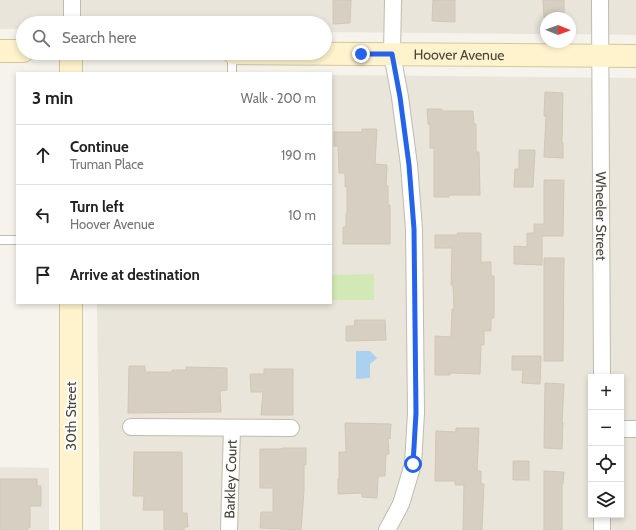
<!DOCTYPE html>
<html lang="en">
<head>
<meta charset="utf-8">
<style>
  body { margin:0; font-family:Cabin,sans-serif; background:#f2f2f2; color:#202124 }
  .controls { position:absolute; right:12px; bottom:12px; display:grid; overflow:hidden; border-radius:0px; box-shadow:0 2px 6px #0003 }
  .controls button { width:36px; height:36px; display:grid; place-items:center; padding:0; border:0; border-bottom:1px solid #e0e0e0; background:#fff; color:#202124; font:20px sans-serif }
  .compass { position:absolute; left:540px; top:12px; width:36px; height:36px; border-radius:50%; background:#fff; box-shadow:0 2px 6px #0003; rotate:91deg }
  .stop { position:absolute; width:12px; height:12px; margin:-9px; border:3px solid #2563eb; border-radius:50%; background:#fff }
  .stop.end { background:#2563eb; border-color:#fff; box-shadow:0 1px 4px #0008 }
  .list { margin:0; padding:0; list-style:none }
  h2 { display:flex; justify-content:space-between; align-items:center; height:52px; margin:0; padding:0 16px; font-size:17px }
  h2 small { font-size:13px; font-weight:400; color:#757577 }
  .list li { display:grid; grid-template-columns:26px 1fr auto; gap:12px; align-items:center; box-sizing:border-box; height:60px; padding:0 16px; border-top:1px solid #e0e0e0 }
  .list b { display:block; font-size:15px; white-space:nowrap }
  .list p { margin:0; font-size:13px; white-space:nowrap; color:#757577 }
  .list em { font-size:13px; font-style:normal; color:#757577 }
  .icon { flex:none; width:22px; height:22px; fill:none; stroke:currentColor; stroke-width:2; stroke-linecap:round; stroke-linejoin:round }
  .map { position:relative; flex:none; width:636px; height:530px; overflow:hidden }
  .search { position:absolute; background:#fff; box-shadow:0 2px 6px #0003; left:16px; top:16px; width:316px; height:44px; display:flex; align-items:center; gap:10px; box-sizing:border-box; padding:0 14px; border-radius:22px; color:#757577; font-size:15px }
  .panel { position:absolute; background:#fff; box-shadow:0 2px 6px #0003; left:16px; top:72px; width:316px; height:232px; border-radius:0px }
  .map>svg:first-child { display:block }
  .residential { fill:#e9e5da; fill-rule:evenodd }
  .green { fill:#d0e9b5 }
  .water { fill:#aad2f0 }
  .building { fill:#d7cfc1; stroke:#d2c7b4 }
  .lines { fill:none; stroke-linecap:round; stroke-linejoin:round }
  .lane-casing { stroke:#c1bbae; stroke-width:10 }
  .street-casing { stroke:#c1bbae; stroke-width:18 }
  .secondary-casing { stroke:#d4c89b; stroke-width:24 }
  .lane { stroke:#fff; stroke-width:8 }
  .street { stroke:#fff; stroke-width:16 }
  .secondary { stroke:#fef3cd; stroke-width:22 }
  .route { stroke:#2563eb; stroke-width:5 }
  .labels { text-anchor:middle; stroke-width:4; stroke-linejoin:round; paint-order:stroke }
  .street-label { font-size:14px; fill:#4a4439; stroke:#fff }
</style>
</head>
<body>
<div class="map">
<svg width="636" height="530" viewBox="0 0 636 530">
  <rect width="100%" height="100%" fill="#f5f3ec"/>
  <path class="residential" d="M0 0H636V35L570 34V18H546V34L325 32V23H23V29H0Z
    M331 75 636 78V530H100L97 303H331ZM591 377H621V515H591Z
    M0 467 49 468V530H0Z"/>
  <path class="green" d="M374 274V300H331V275Z"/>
  <path class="water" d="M356 351H370L377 358 370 364V378L356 379Z"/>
  <path class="building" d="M333 0H351L350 23 333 24Z
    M433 0H455V22L432 21Z
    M543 0H564V18H544Z
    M545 92 563 93 562 142 563 143V158L544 157 546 116H544Z
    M427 109H442V111H473L474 124H476V152H479L480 195H449V197H434V148H430V124H428Z
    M362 129H377L375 164 387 165 386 186H388V205H390V244H343V227H346V213H347V187H345V173H339L338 146H334V132H362Z
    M519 150H535L533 187H514L515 169H519Z
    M544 180H564L563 236H542V265L514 264V246L527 247V233H534V224H544Z
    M457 233H481V262H491V276H494V318H491V331H484V345H481L480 374 450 373V375H435V336L451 337 452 309H454L453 285H451L452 248H435V235H457Z
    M544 258H564L563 361H544Z
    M355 320H385L386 340 346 341V326H354Z
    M512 356H541L540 384 522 383 523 370H512Z
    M129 366H145V372H172V370H186V367L227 368V390L220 391 221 412 128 413Z
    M264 369H293V415H261L263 392H251L250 374H264Z
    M545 383 564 384 562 423H563L562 449 544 448Z
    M345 423 391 424 390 439 388 438 389 454H386L385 476H378L377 498 362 497V493L338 494V479H339V452H346Z
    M456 428H479L477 471H481V484H484L482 530H463L464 485H455V481H435L436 431 456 432Z
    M282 448H306V465L304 464V492L301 530 260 528 261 512H273V488H260V449H282Z
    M134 452H182V513H187L188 527H184V530H164V510H143L144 496H133Z
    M513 461H529V480H513Z
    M544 471 564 472 563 484H562V530H544Z
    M0 479H37V486H41V506H30V528H27V530H0Z"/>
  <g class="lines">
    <defs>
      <path id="lane" d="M232 73V54
        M0 240H17"/>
      <g id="street">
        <path id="s1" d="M600 0 602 377"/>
        <path d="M72 23V0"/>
        <path d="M131 427 291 428"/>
        <path d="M621 429H636"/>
        <path id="s2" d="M229 530 232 428"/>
        <path d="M387 530 401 504 413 464 416 413 414 229 409 165 400 97 392 54 393 0"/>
        <path d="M602 530V515"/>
      </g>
      <g id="secondary">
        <path d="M0 51H23"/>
        <path d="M71 53V73"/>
        <path id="s3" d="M234 53 636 56"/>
        <path d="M71 530V303"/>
      </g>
    </defs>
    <use href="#lane" class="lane-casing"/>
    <use href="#street" class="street-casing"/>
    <use href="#secondary" class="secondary-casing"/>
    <use href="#lane" class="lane"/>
    <use href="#street" class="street"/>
    <use href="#secondary" class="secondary"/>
  </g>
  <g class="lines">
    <path class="route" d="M361 54H392L400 97 409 165 414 229 416 413 413 464"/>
  </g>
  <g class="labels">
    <g class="street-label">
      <text dy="5" stroke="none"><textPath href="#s3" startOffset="225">Hoover Avenue</textPath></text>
      <text dy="5" stroke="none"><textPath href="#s1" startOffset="216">Wheeler Street</textPath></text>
      <text transform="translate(71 416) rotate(-90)" y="5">30th Street</text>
      <text dy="5" stroke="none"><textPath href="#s2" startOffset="51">Barkley Court</textPath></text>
    </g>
  </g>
</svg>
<div class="controls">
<button>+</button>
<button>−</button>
<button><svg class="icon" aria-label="locate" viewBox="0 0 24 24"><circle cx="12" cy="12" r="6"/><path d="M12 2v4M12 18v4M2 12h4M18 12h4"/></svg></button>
<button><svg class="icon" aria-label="layers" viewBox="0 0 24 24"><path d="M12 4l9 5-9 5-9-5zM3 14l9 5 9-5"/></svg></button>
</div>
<svg class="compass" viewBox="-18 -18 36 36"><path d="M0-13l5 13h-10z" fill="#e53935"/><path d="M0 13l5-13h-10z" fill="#757577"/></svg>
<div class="stop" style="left:413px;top:464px"></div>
<div class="stop end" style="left:361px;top:54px"></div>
<div class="search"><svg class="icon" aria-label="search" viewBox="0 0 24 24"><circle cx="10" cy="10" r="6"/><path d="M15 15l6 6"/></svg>Search here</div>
<section class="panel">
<h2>3 min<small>Walk · 200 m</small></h2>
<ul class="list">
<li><svg class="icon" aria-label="ahead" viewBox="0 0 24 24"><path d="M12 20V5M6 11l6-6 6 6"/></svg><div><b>Continue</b><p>Truman Place</p></div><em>190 m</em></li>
<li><svg class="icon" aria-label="left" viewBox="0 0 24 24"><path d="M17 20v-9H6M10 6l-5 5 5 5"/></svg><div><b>Turn left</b><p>Hoover Avenue</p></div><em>10 m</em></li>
<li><svg class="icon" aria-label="arrive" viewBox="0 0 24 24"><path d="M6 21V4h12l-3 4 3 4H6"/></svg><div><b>Arrive at destination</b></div></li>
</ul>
</section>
</div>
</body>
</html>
